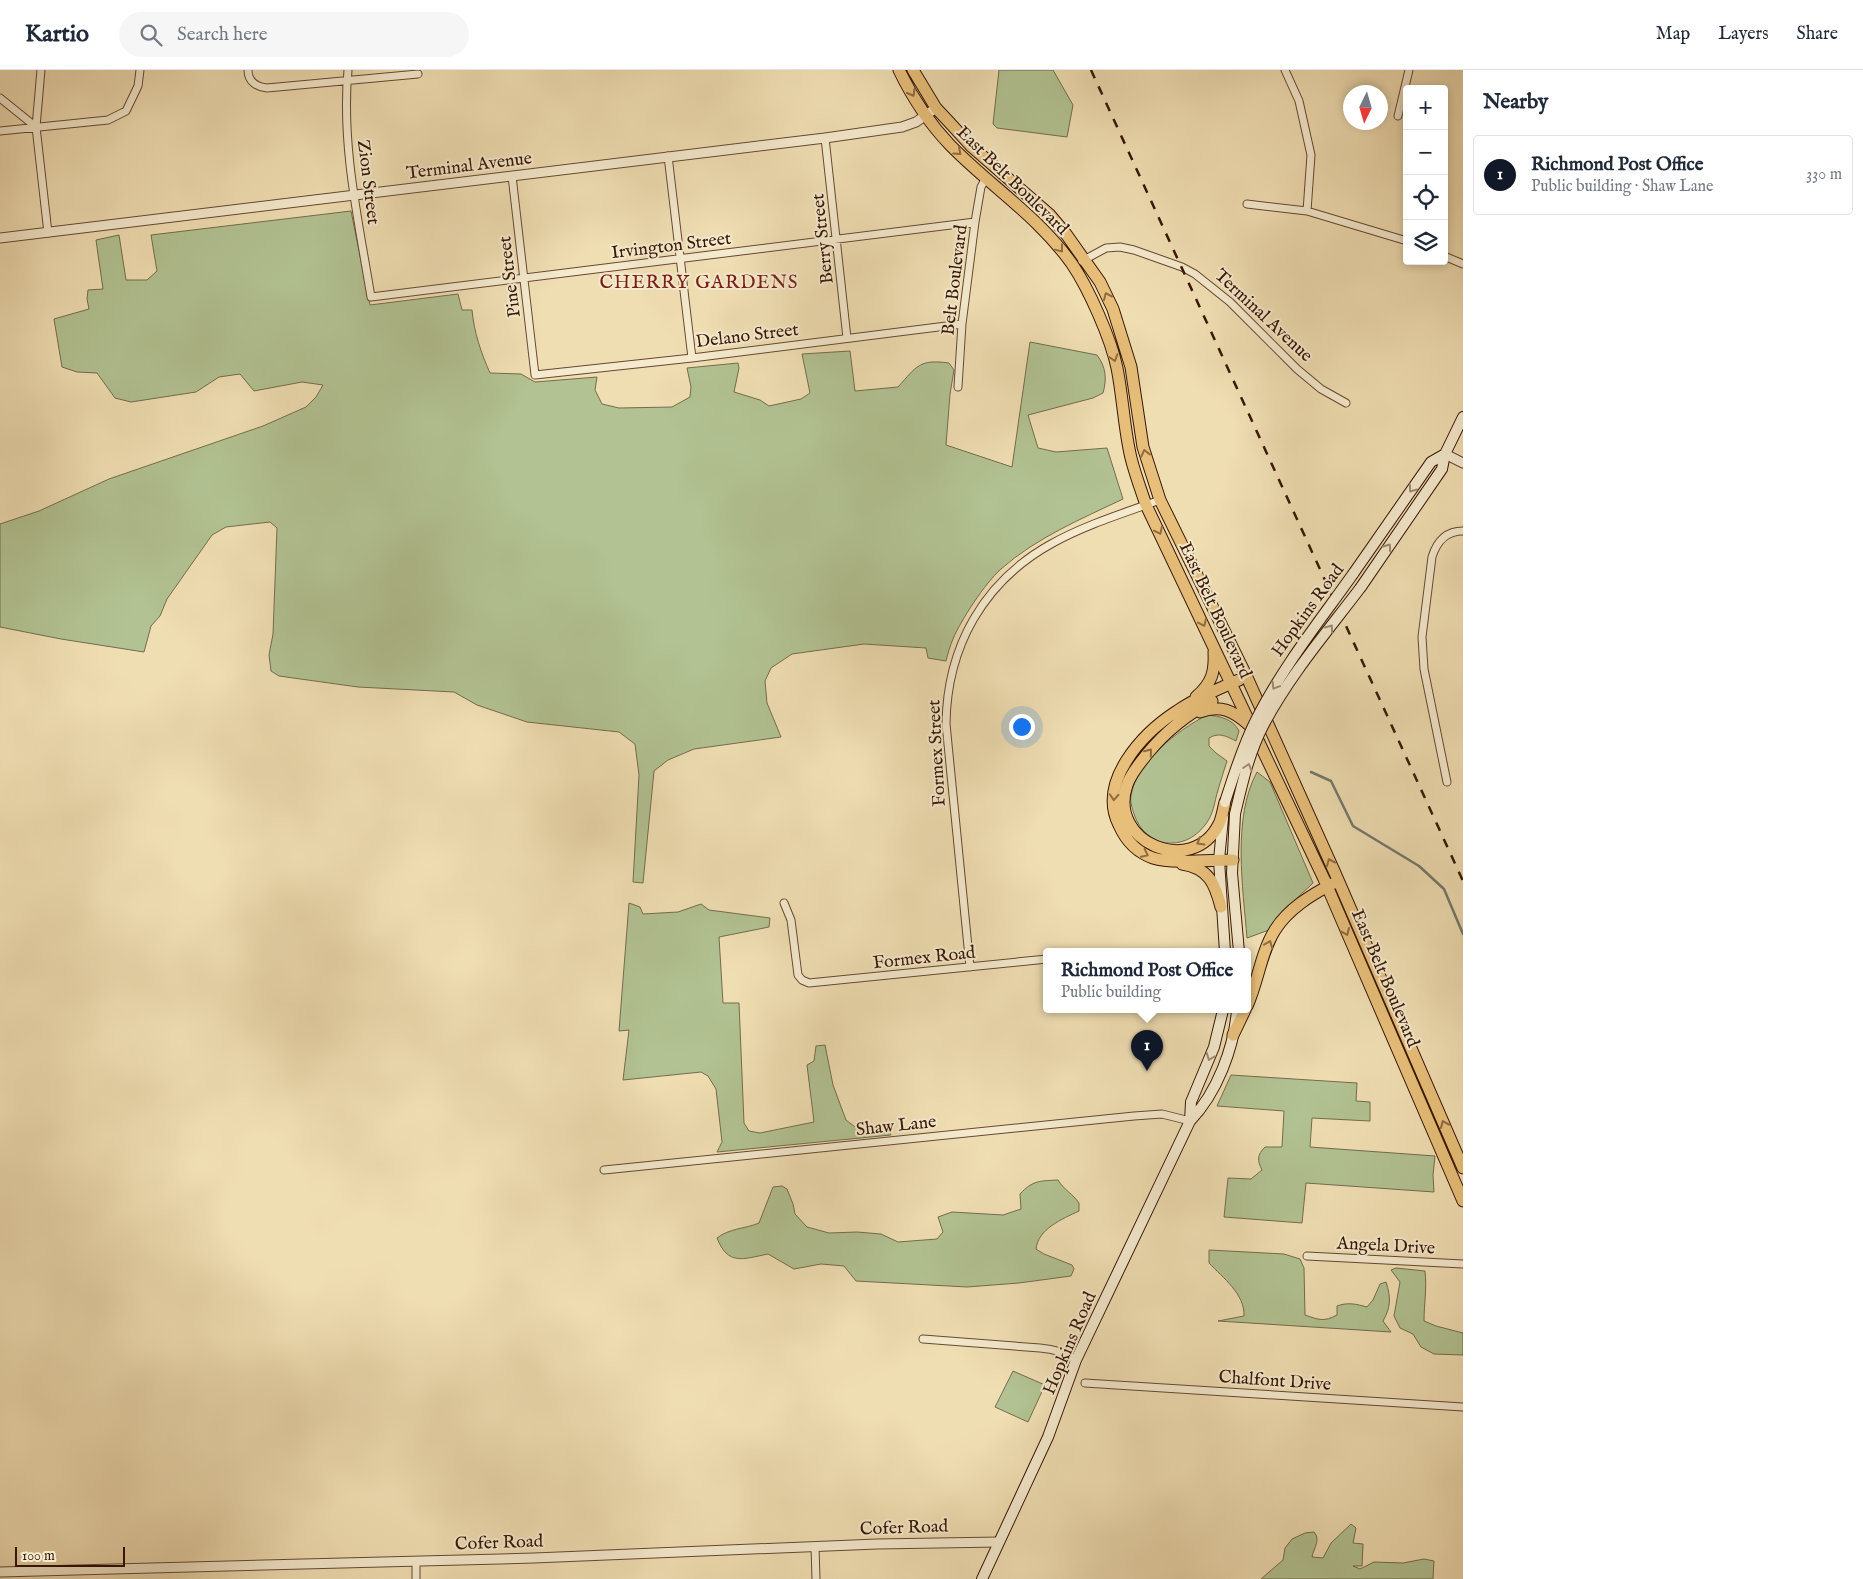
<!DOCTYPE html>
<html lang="en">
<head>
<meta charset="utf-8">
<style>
  body { margin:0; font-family:"IM FELL English",serif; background:#f6f6f7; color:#1f2937 }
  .controls { position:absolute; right:15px; top:15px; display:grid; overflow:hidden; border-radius:5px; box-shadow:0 2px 8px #0003 }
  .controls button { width:45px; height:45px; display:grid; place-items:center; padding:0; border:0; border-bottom:1px solid #e0e1e3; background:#fff; color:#1f2937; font:25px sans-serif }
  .compass { position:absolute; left:1343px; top:15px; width:45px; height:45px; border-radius:50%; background:#fff; box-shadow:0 2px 8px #0003; rotate:185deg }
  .scale { position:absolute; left:15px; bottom:12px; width:110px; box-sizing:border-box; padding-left:5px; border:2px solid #371705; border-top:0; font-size:14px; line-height:18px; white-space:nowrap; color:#371705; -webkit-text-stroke:4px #f5eace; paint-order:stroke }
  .you { position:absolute; left:1021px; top:656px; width:18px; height:18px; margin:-12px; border:4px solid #fff; border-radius:50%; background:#1a73e8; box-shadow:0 0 0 8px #1a73e833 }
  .badge { display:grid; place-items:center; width:32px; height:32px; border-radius:50%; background:#111827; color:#fff; font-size:16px; font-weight:700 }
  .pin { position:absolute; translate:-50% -41px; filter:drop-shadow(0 1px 2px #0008) }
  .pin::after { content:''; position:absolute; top:26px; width:18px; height:15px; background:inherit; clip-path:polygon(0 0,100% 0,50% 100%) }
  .popup { position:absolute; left:1043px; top:878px; width:208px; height:65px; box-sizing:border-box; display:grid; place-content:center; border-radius:5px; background:#fff; filter:drop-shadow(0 1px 4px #0005); font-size:16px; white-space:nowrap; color:#747a83 }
  .popup b { font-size:19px; color:#1f2937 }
  .popup::after { content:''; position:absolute; left:50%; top:100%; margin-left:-10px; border:10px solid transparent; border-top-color:#fff }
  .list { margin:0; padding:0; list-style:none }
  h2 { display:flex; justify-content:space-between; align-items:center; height:65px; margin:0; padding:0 20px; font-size:21px }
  h2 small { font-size:16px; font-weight:400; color:#747a83 }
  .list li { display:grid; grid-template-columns:32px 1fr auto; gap:15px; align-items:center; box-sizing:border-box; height:80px; margin:0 10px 10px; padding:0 10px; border:1px solid #e0e1e3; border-radius:5px }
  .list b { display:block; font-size:19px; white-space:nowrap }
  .list p { margin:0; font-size:16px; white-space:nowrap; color:#747a83 }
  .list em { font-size:16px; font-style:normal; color:#747a83 }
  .icon { flex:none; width:28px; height:28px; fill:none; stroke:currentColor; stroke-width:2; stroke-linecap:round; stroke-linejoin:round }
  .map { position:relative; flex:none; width:1463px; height:1509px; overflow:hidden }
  header { display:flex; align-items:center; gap:30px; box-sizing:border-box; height:70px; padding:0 25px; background:#fff; border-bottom:1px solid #e0e1e3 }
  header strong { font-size:24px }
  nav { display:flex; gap:28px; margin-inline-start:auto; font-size:18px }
  .search { width:350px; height:45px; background:#f6f6f7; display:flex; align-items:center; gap:12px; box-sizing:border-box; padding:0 18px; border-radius:28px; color:#747a83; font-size:19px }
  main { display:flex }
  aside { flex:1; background:#fff }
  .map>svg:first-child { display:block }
  .green { fill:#b2c292; stroke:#746c4c }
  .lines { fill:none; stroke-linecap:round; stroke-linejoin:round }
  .stream { stroke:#73796d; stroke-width:2.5 }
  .minor-casing { stroke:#654930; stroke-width:9 }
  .tertiary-casing { stroke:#654930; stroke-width:11 }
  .secondary-casing { stroke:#371705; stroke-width:12 }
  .primary-casing { stroke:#371705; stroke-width:13 }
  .minor { stroke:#f5eace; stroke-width:7 }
  .tertiary { stroke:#f5eace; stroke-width:9 }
  .secondary { stroke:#f5eace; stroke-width:10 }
  .primary { stroke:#e8bf7a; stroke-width:11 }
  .rail { stroke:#371705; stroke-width:2.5; stroke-dasharray:9 9; stroke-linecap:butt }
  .secondary-bridge-casing { stroke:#371705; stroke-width:12; stroke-linecap:butt }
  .secondary-bridge { stroke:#f5eace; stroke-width:10 }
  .oneway { stroke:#906b40 }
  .oneway2 { stroke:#a08b74 }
  .labels { text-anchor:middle; stroke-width:4; stroke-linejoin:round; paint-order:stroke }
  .street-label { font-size:18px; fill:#371705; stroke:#f5eace }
  .neighbourhood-label { font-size:19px; letter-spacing:1px; fill:#7a1f14; stroke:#f5eace }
</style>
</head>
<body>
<header>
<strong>Kartio</strong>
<div class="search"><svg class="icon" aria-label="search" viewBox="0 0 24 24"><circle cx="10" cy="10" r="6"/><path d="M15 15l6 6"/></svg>Search here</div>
<nav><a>Map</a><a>Layers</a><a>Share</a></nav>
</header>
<main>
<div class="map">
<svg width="1463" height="1509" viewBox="0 0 1463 1509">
  <rect width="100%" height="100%" fill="#f0deb3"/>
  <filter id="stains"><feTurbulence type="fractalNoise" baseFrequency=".004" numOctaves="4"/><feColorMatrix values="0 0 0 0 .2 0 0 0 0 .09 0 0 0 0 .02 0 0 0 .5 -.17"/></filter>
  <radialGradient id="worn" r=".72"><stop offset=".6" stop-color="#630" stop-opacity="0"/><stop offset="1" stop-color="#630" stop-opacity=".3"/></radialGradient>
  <path class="green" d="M999 0H1053L1073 35 1067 67 997 58 993 54Z
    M351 141 370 235 458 224 462 240H472C474 262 481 283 490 303L521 304 535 312 597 307 595 320 602 334 619 338 672 337 690 327 691 317 687 298 738 293 739 298 734 322 760 330 769 336 801 329 810 323 802 284 850 281 855 321 898 317C917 296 919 289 949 293L954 300 950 324 946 375 1012 397 1030 272 1097 285C1106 297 1107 309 1103 323L1093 328 1028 345 1038 378 1056 382 1107 378 1123 429C1081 449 1036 468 1001 499 985 513 961 550 953 569 950 576 948 583 946 591L928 588 926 578 864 574 792 584 771 598 765 611 767 633 781 667 694 679 668 690 654 701 643 813 633 812 639 705 635 674 619 662 527 652 477 635 454 622 358 617 279 606 271 601 269 585 273 564 277 458 270 452 226 457 212 465 167 529 160 546 151 556 144 582 61 569 0 557V454L39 441 109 409 263 356 306 337 316 327 323 315 302 312 254 321 240 304 219 307 196 322 131 332 115 328 97 303 77 302 62 297 54 249 89 239 87 229 88 220 103 219 96 170 119 165 126 210H147L157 201 151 165Z
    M1207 645C1220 646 1233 649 1239 661L1236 671C1226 666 1219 662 1209 668V676L1216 683 1227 691C1224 700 1221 710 1218 720 1214 733 1214 744 1205 755 1184 783 1145 778 1134 744 1132 738 1130 732 1131 726 1136 692 1178 660 1207 645Z
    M1257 702 1270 712 1313 813 1279 845 1269 860 1247 868C1243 818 1232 748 1257 702Z
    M629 833 640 837 643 844 678 842 701 834 709 840 770 848 769 857 719 867 723 933H739L744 1053 749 1061 760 1063 814 1052 807 995 814 991 816 976 825 975 833 1015 846 1050 859 1060 888 1057 891 1065 717 1082 722 1072 716 1019 708 1006 701 1002 623 1010 629 960 619 961Z
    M1231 1005 1357 1013 1356 1031 1370 1032V1051L1312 1048 1310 1077 1435 1086 1433 1105 1434 1122 1306 1113 1302 1153 1224 1147 1228 1108 1251 1109 1262 1100C1257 1090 1257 1085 1265 1077H1282L1284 1041 1217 1036Z
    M1058 1110C1064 1120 1073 1124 1079 1133V1141C1062 1149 1038 1159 1036 1179L1044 1184 1072 1195 1074 1199 1071 1206 1019 1213 967 1217 856 1211 844 1196 821 1194 794 1199 768 1184C743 1189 728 1196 717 1168 730 1158 745 1159 759 1153L773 1117 782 1116 787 1119 793 1134 795 1144 807 1157 829 1163 857 1162 881 1164 898 1172 937 1169 943 1162 938 1147 952 1142 1003 1145 1021 1139 1020 1124C1033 1110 1040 1111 1058 1110Z
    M1209 1180 1284 1184 1300 1189 1304 1198 1305 1245C1319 1250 1324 1252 1337 1245V1236C1348 1232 1356 1234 1367 1237L1373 1230 1380 1214 1386 1212C1391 1227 1391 1237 1383 1251L1391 1262 1218 1251 1244 1246C1245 1224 1223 1208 1209 1193Z
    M1396 1198 1425 1201C1427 1218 1424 1234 1424 1251L1436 1256 1463 1263V1285L1434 1284 1421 1277 1413 1264 1400 1258 1394 1246 1400 1212 1391 1200Z
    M1013 1301 1045 1315 1028 1352 995 1337Z
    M1351 1454 1356 1458 1353 1473 1363 1474 1362 1496H1353L1360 1499 1374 1492 1403 1493 1424 1489 1434 1491 1433 1509H1261L1283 1490 1285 1478 1292 1469 1305 1463 1314 1462C1321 1470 1314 1477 1312 1487L1323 1488 1331 1473Z"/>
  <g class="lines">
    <path class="stream" d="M1311 702 1331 711 1353 756 1419 796 1444 819 1463 864"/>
    <defs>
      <path id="minor" d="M41 0 36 57 48 163
        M248 0C248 12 257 17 267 18L418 4
        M348 0C341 76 359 153 371 227L975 152
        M1285 0 1299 31 1311 85 1307 141
        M0 28 36 57
        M1398 46 1409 0
        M0 61 108 50 126 41 138 16 140 0
        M825 68 847 268
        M668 86 692 288
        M512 106 535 305 692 288 962 254
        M1247 134 1307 141 1407 171
        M1444 186 1463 194
        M1082 191 1106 178 1120 177 1134 180 1182 197 1195 204 1230 232 1297 299 1321 319 1346 333
        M958 317 962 254 975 152 981 117 986 108
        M1447 712 1424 599 1422 567 1432 487C1437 471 1446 461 1463 461
        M784 833 791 850 798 905 802 910 809 913 1047 889
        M970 897 946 654C947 577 983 512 1051 474 1085 455 1124 443 1160 430
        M604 1100 1134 1046 1162 1044 1190 1051
        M1307 1186 1463 1194
        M923 1269 1040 1278C1053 1279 1065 1282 1076 1290
        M1085 1313 1463 1337
        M815 1476 816 1509
        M416 1491V1509"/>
      <path id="tertiary" d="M0 168 825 68 902 57 916 52 936 38
        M1445 384 1463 393
        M0 1502 534 1488 877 1474 999 1472"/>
      <path id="secondary" d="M1353 504 1431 392 1445 384
        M1361 517 1442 399 1445 384 1463 347
        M1235 744 1232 803 1239 882
        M1223 748 1219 790 1225 882
        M1190 1051 1191 1032 1214 977 1223 940
        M982 1509 1048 1367 1076 1290 1190 1051C1217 1023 1234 978 1237 940"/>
      <path id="primary" d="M899 0C912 27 929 53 950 75 990 116 1038 146 1072 194 1089 219 1111 269 1117 298 1123 328 1124 359 1131 388 1135 404 1141 420 1146 435L1324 809 1463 1131
        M913 0 936 38 950 53 971 76 1050 145 1066 164 1100 212 1113 239 1131 297 1143 377 1160 430 1245 603 1335 803 1463 1098
        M1196 627C1212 613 1215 602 1214 582
        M1212 631C1186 645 1166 661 1148 683 1140 693 1131 703 1127 715 1107 772 1192 808 1219 754 1222 748 1223 740 1225 732
        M1200 642C1220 634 1234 641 1249 655
        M1233 790C1210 790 1173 794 1153 788 1136 782 1126 771 1119 755 1097 711 1143 663 1177 641 1196 628 1218 619 1239 610
        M1182 794C1209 798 1215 814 1221 837
        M1247 936C1258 912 1261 882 1275 860 1288 839 1311 825 1332 814
        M1233 965 1245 940"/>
    </defs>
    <use href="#minor" class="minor-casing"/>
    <use href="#tertiary" class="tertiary-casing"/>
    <use href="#secondary" class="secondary-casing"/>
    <use href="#primary" class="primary-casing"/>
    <use href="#minor" class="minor"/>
    <use href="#tertiary" class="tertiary"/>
    <use href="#secondary" class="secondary"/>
    <use href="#primary" class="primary"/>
    <path class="rail" d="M1091 0 1463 811"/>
    <defs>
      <path id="secondary-bridge" d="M1225 732C1234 705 1242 677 1256 650 1282 598 1319 552 1353 504
        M1235 744C1242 714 1249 683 1263 656 1289 606 1327 562 1361 517"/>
    </defs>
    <use href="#secondary-bridge" class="secondary-bridge-casing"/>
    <use href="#secondary-bridge" class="secondary-bridge"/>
  </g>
  <defs><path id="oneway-chevron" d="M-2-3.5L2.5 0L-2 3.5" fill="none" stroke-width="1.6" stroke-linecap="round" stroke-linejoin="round" transform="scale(1.25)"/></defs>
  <g class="oneway">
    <use href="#oneway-chevron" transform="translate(912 23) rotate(60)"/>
    <use href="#oneway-chevron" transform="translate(958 82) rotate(42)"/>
    <use href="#oneway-chevron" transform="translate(1060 179) rotate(53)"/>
    <use href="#oneway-chevron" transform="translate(1107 226) rotate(-114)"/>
    <use href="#oneway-chevron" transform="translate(1114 288) rotate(72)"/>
    <use href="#oneway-chevron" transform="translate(1145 383) rotate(-104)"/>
    <use href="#oneway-chevron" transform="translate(1159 461) rotate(64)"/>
    <use href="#oneway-chevron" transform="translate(1203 553) rotate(65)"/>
    <use href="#oneway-chevron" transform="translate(1149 682) rotate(-51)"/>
    <use href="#oneway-chevron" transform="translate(1114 727) rotate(93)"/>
    <use href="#oneway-chevron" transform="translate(1200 772) rotate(149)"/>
    <use href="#oneway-chevron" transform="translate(1145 784) rotate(26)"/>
    <use href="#oneway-chevron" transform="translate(1330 792) rotate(-114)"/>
    <use href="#oneway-chevron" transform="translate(1346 862) rotate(67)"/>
    <use href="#oneway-chevron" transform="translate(1269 874) rotate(-68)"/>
    <use href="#oneway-chevron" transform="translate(1444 1054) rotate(-113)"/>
  </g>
  <g class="oneway2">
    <use href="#oneway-chevron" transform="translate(1412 419) rotate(125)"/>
    <use href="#oneway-chevron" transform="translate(1388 477) rotate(-55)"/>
    <use href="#oneway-chevron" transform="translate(1330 558) rotate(-54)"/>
    <use href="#oneway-chevron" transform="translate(1275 616) rotate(121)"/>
    <use href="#oneway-chevron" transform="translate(1248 697) rotate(-72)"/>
    <use href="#oneway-chevron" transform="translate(1210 987) rotate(111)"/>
  </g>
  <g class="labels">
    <g class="street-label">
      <text transform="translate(469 95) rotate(-7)" y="6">Terminal Avenue</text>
      <text transform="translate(1013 110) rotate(44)" y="6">East Belt Boulevard</text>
      <text transform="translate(369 112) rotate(83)" y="6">Zion Street</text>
      <text transform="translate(822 169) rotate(-96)" y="6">Berry Street</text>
      <text transform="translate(671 175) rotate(-7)" y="6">Irvington Street</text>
      <text transform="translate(509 207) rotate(-97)" y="6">Pine Street</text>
      <text transform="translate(954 210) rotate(-83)" y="6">Belt Boulevard</text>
      <text transform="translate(1264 245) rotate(43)" y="6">Terminal Avenue</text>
      <text transform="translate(747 265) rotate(-7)" y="6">Delano Street</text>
      <text transform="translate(1216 540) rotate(65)" y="6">East Belt Boulevard</text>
      <text transform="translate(1307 540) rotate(-54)" y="6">Hopkins Road</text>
      <text transform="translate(936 683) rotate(-93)" y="6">Formex Street</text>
      <text transform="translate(924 887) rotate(-6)" y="6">Formex Road</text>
      <text transform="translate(1386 908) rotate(67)" y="6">East Belt Boulevard</text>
      <text transform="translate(896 1055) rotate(-6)" y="6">Shaw Lane</text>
      <text transform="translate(1386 1175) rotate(3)" y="6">Angela Drive</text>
      <text transform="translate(1069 1273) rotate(-67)" y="6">Hopkins Road</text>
      <text transform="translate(1275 1310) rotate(4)" y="6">Chalfont Drive</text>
      <text transform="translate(904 1457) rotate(-2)" y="6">Cofer Road</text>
      <text transform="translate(499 1472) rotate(-2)" y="6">Cofer Road</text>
    </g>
    <g class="neighbourhood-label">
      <text x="699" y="218">CHERRY GARDENS</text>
    </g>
  </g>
  <rect width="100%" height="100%" filter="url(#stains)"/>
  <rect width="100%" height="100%" fill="url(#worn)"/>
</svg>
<div class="controls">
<button>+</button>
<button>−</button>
<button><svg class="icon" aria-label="locate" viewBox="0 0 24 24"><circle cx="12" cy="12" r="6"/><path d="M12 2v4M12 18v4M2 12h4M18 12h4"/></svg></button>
<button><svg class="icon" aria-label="layers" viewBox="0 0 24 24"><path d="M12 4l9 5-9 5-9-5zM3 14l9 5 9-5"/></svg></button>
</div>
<svg class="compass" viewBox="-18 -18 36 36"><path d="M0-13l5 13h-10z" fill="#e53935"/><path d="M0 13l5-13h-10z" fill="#747a83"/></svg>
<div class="scale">100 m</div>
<div class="you"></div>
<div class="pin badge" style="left:1147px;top:1001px">1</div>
<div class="popup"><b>Richmond Post Office</b>Public building</div>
</div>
<aside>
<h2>Nearby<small></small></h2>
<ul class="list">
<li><span class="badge">1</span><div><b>Richmond Post Office</b><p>Public building · Shaw Lane</p></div><em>330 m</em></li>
</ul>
</aside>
</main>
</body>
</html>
